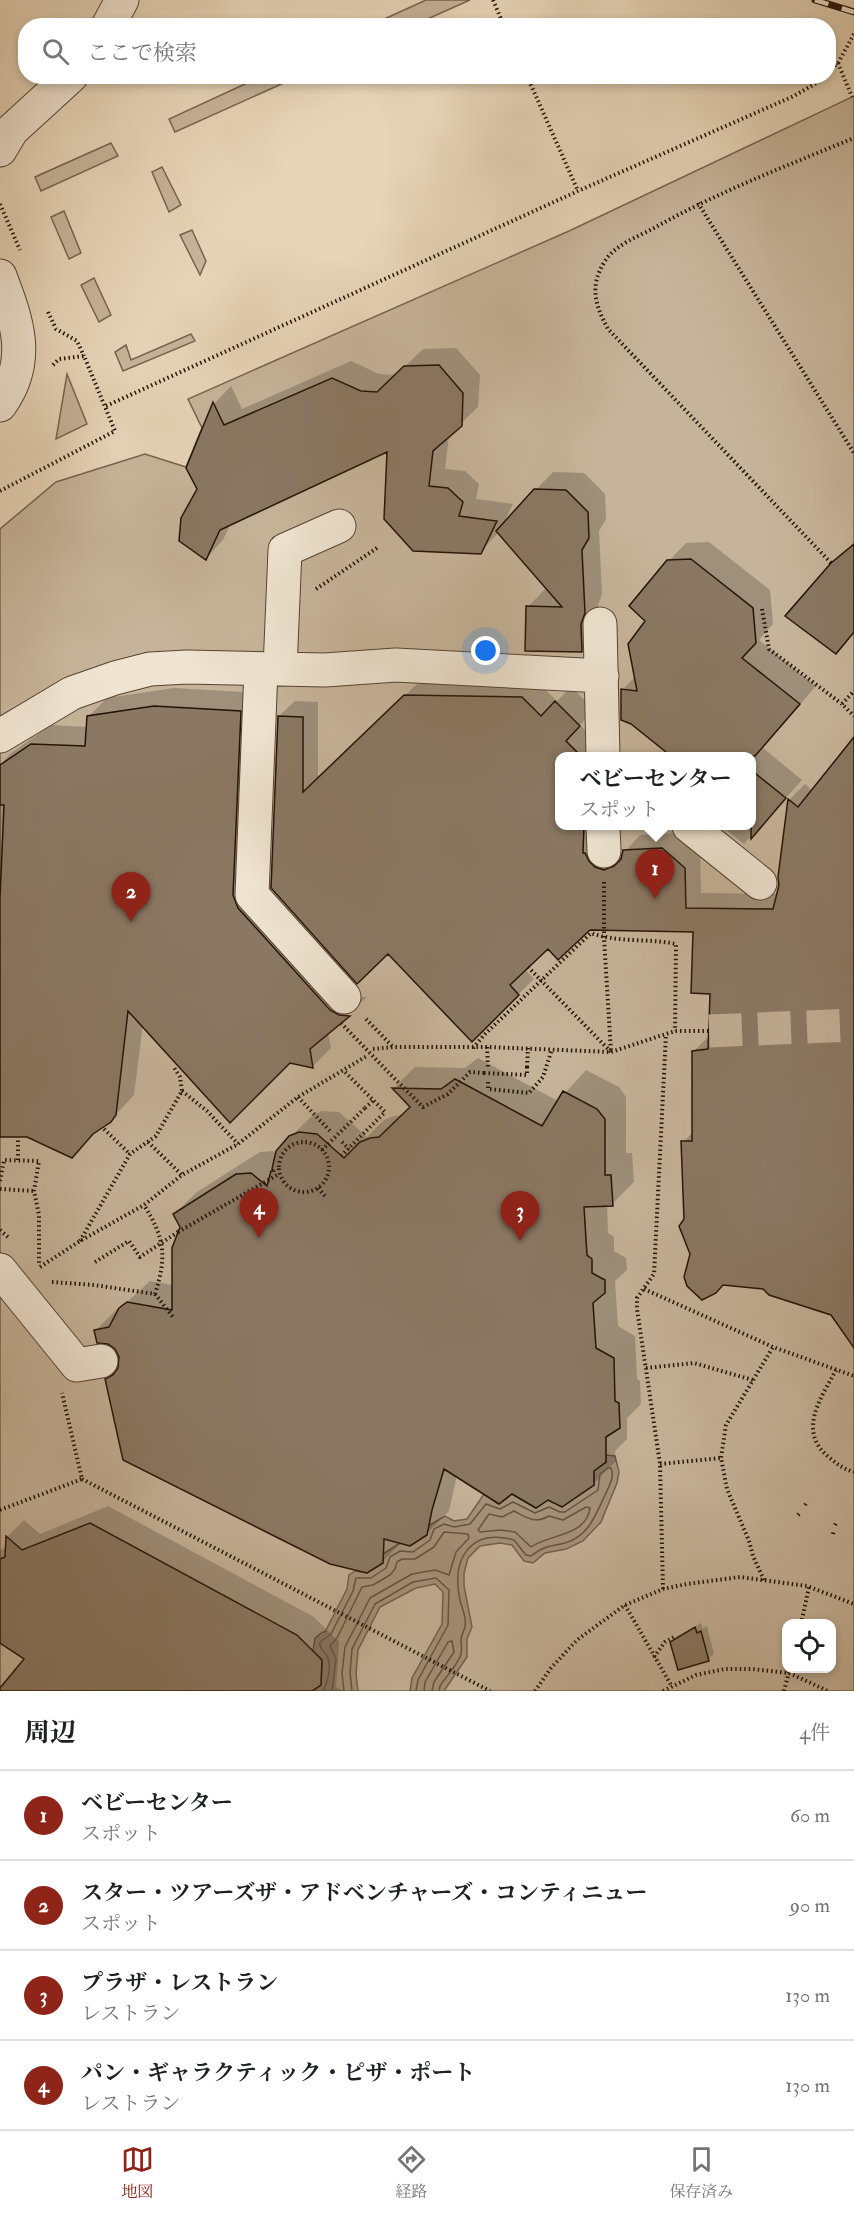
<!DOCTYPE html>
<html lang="ja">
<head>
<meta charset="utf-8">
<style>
  body { margin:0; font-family:"IM FELL Double Pica","Noto Serif JP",serif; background:#f2f2f2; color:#202124 }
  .controls { position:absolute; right:18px; bottom:18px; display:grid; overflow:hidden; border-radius:12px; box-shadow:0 3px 9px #0003 }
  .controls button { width:54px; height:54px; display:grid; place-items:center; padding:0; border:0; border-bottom:2px solid #e0e0e0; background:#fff; color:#202124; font:30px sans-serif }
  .you { position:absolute; left:486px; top:651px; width:21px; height:21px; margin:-15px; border:4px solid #fff; border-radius:50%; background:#1a73e8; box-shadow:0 0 0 9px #1a73e833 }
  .badge { display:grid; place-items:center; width:39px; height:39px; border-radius:50%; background:#8f2418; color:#fff; font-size:20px; font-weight:700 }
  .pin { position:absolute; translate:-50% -50px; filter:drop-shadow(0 2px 3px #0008) }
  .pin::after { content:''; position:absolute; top:32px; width:21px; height:18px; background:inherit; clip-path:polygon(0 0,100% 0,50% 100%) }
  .popup { position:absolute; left:555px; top:752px; width:201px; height:78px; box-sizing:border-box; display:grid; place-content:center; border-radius:12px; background:#fff; filter:drop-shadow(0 2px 4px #0005); font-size:20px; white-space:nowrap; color:#757577 }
  .popup b { font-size:22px; color:#202124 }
  .popup::after { content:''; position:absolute; left:50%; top:100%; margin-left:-12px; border:12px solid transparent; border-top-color:#fff }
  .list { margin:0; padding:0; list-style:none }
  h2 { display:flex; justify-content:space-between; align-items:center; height:78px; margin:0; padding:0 24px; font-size:26px }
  h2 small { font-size:20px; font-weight:400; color:#757577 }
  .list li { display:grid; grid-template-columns:39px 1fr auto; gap:18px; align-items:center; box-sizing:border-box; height:90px; padding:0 24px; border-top:2px solid #e0e0e0 }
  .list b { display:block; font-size:22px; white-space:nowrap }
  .list p { margin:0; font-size:20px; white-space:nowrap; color:#757577 }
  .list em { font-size:20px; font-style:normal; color:#757577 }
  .icon { flex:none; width:33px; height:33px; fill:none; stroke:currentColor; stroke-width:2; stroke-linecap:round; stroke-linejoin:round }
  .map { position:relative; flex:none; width:854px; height:1691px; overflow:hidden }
  .search { position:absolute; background:#fff; box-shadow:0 3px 9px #0003; left:18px; right:18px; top:18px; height:66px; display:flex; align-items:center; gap:15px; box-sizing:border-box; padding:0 21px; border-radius:24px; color:#757577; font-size:22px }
  .sheet { height:438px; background:#fff }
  nav { display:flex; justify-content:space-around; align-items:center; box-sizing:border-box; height:84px; border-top:2px solid #e0e0e0; background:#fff; font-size:16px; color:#757577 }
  nav a { display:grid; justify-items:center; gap:3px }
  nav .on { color:#8f2418 }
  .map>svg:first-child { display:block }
  .green { fill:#c6b49a; stroke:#766450; stroke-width:1.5; fill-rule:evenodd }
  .water { fill:#a5937b; stroke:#72604c; stroke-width:1.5 }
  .shadow { fill:#0003 }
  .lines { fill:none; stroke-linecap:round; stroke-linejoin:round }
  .shore { stroke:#655340; stroke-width:1.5 }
  .building { fill:#8a7863; stroke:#251306; stroke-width:1.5 }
  .minor-tunnel { stroke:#c0ae94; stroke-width:33; stroke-dasharray:33 16; stroke-linecap:butt }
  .minor-casing { stroke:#564432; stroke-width:35 }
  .path { stroke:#251306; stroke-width:4; stroke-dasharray:1.5 3; stroke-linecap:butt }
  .minor { stroke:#efe4d1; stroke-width:33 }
  .rail-casing { stroke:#251306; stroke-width:7 }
  .rail { stroke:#efe4d1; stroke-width:4.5; stroke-dasharray:14; stroke-linecap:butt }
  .path-bridge { stroke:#251306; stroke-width:4; stroke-dasharray:1.5 3; stroke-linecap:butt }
</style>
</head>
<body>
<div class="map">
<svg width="854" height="1691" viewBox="0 0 854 1691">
  <rect width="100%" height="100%" fill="#e7d5b8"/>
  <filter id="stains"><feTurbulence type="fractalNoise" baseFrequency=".00333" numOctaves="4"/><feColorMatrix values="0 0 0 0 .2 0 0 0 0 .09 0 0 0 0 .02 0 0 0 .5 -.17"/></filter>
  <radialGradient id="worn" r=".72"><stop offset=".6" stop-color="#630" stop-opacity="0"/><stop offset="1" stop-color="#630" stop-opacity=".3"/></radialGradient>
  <path class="green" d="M426 0H470L414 25H371Z
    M260 77H297L175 132 169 119Z
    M854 96V1691H0V529L56 482 145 454 186 467 202 428 188 399 569 231ZM559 756H751V826H559ZM786 1624H832V1668H786Z
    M111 143 118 156 41 191 35 177Z
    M162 167 181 205 169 212 152 172Z
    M64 211 81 253 69 259 51 217Z
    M192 230 206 261 200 275 180 235Z
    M94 278 111 315 99 322 81 285Z
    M191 334 195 341 123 371 115 352 126 345 131 360Z
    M67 374 87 424 56 439Z"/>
  <path class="water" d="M606 1455 615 1456 619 1472 617 1483 601 1522 583 1541 566 1549 545 1553 533 1563 524 1561 512 1545 500 1543 480 1546 468 1558 464 1573V1586L472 1627 467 1639V1657L444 1691H410L412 1678 442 1624 443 1592 435 1584 416 1588 380 1607 358 1650 356 1674 358 1691H314L321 1684 322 1660 313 1651 315 1638 323 1632H325L347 1589 349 1575 355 1571 367 1573 383 1563V1554L400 1543 410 1546 427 1535 428 1526 445 1516 454 1521 467 1519 484 1494 499 1504 512 1494 536 1508 548 1500 562 1507 594 1485V1471L606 1462Z"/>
  <path class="shadow" d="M456 348 480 375 478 407 449 435 445 469 465 471 479 484 476 499 513 504 503 525 553 472 584 473 605 494 606 519 599 531 602 594 598 606 599 633 581 650 528 607 545 589H548L499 532 480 552 389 449 231 523 223 540 206 558 199 489 187 468 215 403 231 386 242 409 351 361 379 374 396 375 423 349Z
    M709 542 770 590 773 624 759 640 816 686 763 748 802 780 744 844 721 826H751V756H673L631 722 622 690 636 676 647 621 669 561 686 543Z
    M421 680 537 682 557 701 571 687 595 710 580 725 601 746 600 756H559V826H598L611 852 622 855 640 835 678 833 700 852 701 893 778 894 789 800 805 784 812 791 854 739V1331L832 1314 764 1288 692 1254 686 1219 683 1142 694 1131 693 1052 709 1036 712 992 695 930 590 928 548 947 525 969 534 979 472 1040 388 952 357 981 279 716 295 701 318 702V779Z
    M174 688 259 693 252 876 358 997H367L328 1032 331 1048 312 1067 143 1024 134 1095 110 1121 97 1130 72 1156 27 1135H7L0 1138V765L11 753 51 725 88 727V717L107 698Z
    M478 1058 558 1101 586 1070 619 1087 626 1097V1153H632L634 1182 612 1204 607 1205 608 1233 614 1237V1251L626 1258 627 1270 615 1281 618 1326 635 1336 637 1379 640 1381 641 1404 627 1418V1439L615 1451 616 1461 593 1484 548 1498 512 1492 457 1475 449 1511 426 1534 402 1542 382 1562 107 1380 120 1366 121 1357 116 1348 96 1330 118 1308 122 1307 150 1281 173 1285 181 1227 174 1214 197 1192 260 1152 273 1151 277 1154 290 1137 313 1115 322 1111 339 1112 367 1137 384 1120 394 1116 402 1115 412 1106 394 1088 415 1067 465 1068Z
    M108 1506 314 1617 339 1642 336 1687 343 1691H13L26 1659 0 1641V1550L7 1547V1537L24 1520 40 1534Z
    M701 1623 703 1628 707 1626 714 1654 708 1659 671 1642 677 1636Z"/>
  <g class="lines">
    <path class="shore" d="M586 1507 590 1508C586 1537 549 1534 531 1547L515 1532 500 1530 480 1532 478 1530 489 1514 502 1517 514 1511C527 1518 535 1524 549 1516L563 1520Z
      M322 1691C328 1685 331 1667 328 1658 326 1651 319 1651 320 1642L331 1634 353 1591 356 1578H371L386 1568 390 1557 400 1551 413 1552 430 1540 434 1529 444 1524 454 1527 470 1524 486 1504 500 1509 513 1502 535 1513 549 1507 560 1512H565L598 1490 600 1474 608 1468H611C615 1477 609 1486 605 1495 596 1514 589 1536 565 1543 548 1547 546 1545 531 1556L526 1555 514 1540C470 1528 451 1559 460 1600 462 1609 467 1617 465 1627 464 1631 461 1635 461 1640 461 1645 462 1650 461 1654 458 1665 446 1676 440 1686L439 1691
      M332 1691 336 1659 330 1646 337 1638 362 1587 373 1585 390 1575 395 1569 397 1562 402 1559H415L434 1547 444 1532 468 1534 469 1538 456 1552 449 1575 435 1570 412 1574 370 1598 345 1647 342 1673 344 1691
      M352 1691 350 1673 352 1649 375 1604 413 1582 436 1578 449 1590 448 1625 418 1680 416 1691
      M424 1691 425 1682 448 1642 452 1641 454 1652 434 1682 432 1691"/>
  </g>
  <path class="building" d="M439 365 463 393 462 426 433 451 429 486 448 488 463 502 459 516 497 521 481 554 413 551 384 519 387 452 220 530 206 560 179 541 181 518 197 489 186 468 213 402 224 425 332 378 361 391 377 392 404 366Z
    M534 489 566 490 588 512 589 538 582 550 585 613 581 624 582 652 525 651 526 606 562 607 496 531Z
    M854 544V632L836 654 785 616 831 563Z
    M691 559 753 608 756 643 742 658 800 704 755 756H671L631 724 621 720V689L637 691 628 644 645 621 629 606 667 560Z
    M404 695 522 697 541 716 555 701 580 726 566 741 581 756H559V825H584L583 853H585L589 861 595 867 604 870 614 866 621 859 623 850 662 848 685 868 686 908 773 909 779 885 778 877 788 799 798 807 854 737V1348L831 1315 769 1295 763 1289 723 1285 716 1293 702 1300 687 1286 684 1277 690 1254 679 1226 684 1219 681 1141H692V1051L708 1049 710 994 691 993 693 932 590 930 558 960 548 949 510 985 519 995 472 1042 388 954 357 984 271 888 278 716 303 717V792Z
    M154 706 241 711 233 895 238 908 330 1010 339 1015 350 1016 310 1049 313 1068 290 1063 230 1123 128 1011 116 1115 111 1122 93 1134 72 1158 27 1137H0V897L4 805H0V765L31 744 85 746 87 716Z
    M751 770 786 798 751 839Z
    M455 1079 542 1126 563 1091 597 1109 605 1119V1175H611L613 1206 584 1207 587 1255 592 1259V1273L605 1280V1293L593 1303 596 1348 614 1358 615 1401 619 1403 620 1428 606 1437V1462L594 1471V1485L562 1507 548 1500 536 1508 512 1494 499 1504 444 1469 432 1510 427 1535 410 1546 384 1539 383 1563 367 1573 330 1564 123 1460 105 1379 113 1375 118 1368 119 1357 115 1349 108 1344 97 1343 94 1330 109 1327 119 1308 127 1302 172 1310V1248L180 1227 173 1214 236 1174 251 1173 267 1186 271 1171H274L272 1169 276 1151 289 1136 299 1132 317 1134 344 1158 360 1142 370 1138 379 1137 410 1107 392 1088 441 1089Z
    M90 1523 297 1635 322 1660 321 1685 312 1691H0V1688L24 1659 0 1643V1559L5 1557 6 1536 22 1550Z
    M695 1627 697 1633 701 1631 709 1661 678 1670 670 1642Z"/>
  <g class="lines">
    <path class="minor-tunnel" d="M709 1031 854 1025"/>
    <defs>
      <path id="minor" d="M108 26 122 0
        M0 150 12 130 71 76
        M0 276C17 321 32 361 0 405
        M600 624 603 756
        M261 669 252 895 344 997
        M280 669 285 550 339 526
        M0 736 72 693 115 678 150 669 187 667 325 670 396 665 602 676
        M603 826 604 851
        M689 826 760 883
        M0 1270 77 1365 101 1361"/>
    </defs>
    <use href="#minor" class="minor-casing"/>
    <path class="path" d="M493 0 504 26
      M838 63 852 97
      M828 72 838 63 854 34
      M527 76 578 191
      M698 203 854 453
      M0 204 20 250
      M48 312 56 329 77 341 84 356
      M106 406 578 191 794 96 818 82 824 76
      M0 491 115 431 84 356 59 359 53 365
      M831 563 608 329C595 305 589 286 605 261 615 245 637 237 654 228 718 192 786 166 854 138
      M316 589 377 548
      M762 609 769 649 842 704 854 716
      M842 704 854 691
      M604 882V938L611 1052
      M528 967 611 1052
      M366 1019 393 1047
      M487 1047 488 1067
      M473 1048 484 1035 591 933C618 943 648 938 676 944L675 1031
      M373 1049 393 1047H487L611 1052 675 1031H709
      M527 1067 528 1048
      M391 1075 423 1107 448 1094 470 1072 484 1073
      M488 1082V1089L529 1093 543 1077 552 1049
      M182 1091 207 1111 238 1144
      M298 1097 330 1131
      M365 1108 374 1100
      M104 1129 130 1154
      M148 1142 182 1175
      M342 1142 349 1149
      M279 1167a25 25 0 1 1 50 0a25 25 0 1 1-50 0Z
      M322 1150 328 1144
      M341 1156 385 1112 343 1070
      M18 1160V1139
      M0 1181 4 1160 39 1161 34 1191 39 1215V1265
      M318 1188 326 1197
      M0 1189 34 1191
      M0 1230 9 1238
      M178 1232 279 1174
      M80 1241 130 1154 156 1136 172 1108 182 1091 180 1077 173 1066
      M40 1267 80 1241 144 1205 182 1175 238 1144 298 1097 367 1056
      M52 1282 94 1285 155 1294C167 1256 165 1239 144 1205
      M644 1289 773 1347 854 1376
      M155 1294 173 1317
      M646 1368 694 1363 753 1380
      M836 1370C821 1398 796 1432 830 1458 838 1465 844 1469 854 1472
      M660 1464 721 1458
      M82 1479 490 1691
      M805 1505 807 1502
      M0 1510 82 1479 62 1393
      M798 1515 800 1513
      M835 1525 837 1521
      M833 1534 834 1530
      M764 1580 753 1556 749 1541 727 1489 721 1458 726 1425 773 1347
      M663 1589 660 1464 637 1309V1298L654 1274 666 1034
      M625 1605 671 1685
      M801 1624 809 1587
      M654 1657 665 1642 674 1637
      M535 1691 551 1668 577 1640 625 1605 663 1589 687 1584 740 1577 807 1586 854 1604
      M663 1691 696 1675 725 1669H752L789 1673 828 1691
      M784 1691 790 1668"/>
    <use href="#minor" class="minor"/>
    <defs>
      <path id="rail" d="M815 0 854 12"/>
    </defs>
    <use href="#rail" class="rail-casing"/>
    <use href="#rail" class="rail"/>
    <path class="path-bridge" d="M341 1023 391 1075
      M484 1073 527 1075V1067
      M328 1144 365 1108
      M95 1262 129 1241 140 1257 178 1232"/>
  </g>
  <rect width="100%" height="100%" filter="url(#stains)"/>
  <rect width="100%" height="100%" fill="url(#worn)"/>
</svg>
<div class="controls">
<button><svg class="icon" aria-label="locate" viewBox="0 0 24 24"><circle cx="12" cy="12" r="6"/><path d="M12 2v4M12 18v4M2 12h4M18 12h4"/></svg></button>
</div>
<div class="you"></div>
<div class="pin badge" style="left:655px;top:899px">1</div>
<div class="popup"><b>ベビーセンター</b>スポット</div>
<div class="pin badge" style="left:131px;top:922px">2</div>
<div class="pin badge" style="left:520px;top:1241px">3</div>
<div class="pin badge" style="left:259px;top:1238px">4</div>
<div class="search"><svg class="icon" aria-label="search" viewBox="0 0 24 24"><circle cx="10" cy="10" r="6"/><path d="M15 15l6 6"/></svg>ここで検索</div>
</div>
<section class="sheet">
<h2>周辺<small>4件</small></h2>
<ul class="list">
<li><span class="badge">1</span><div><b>ベビーセンター</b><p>スポット</p></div><em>60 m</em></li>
<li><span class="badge">2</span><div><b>スター・ツアーズザ・アドベンチャーズ・コンティニュー</b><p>スポット</p></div><em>90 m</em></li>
<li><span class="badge">3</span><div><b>プラザ・レストラン</b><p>レストラン</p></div><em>130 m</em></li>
<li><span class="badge">4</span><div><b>パン・ギャラクティック・ピザ・ポート</b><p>レストラン</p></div><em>130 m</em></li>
</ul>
</section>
<nav>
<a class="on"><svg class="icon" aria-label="map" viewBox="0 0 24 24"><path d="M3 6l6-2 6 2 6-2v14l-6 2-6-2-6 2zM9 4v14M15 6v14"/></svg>地図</a>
<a><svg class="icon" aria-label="directions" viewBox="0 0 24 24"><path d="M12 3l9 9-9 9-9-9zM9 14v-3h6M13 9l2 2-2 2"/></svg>経路</a>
<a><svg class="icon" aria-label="saved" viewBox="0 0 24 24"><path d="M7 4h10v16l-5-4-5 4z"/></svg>保存済み</a>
</nav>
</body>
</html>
